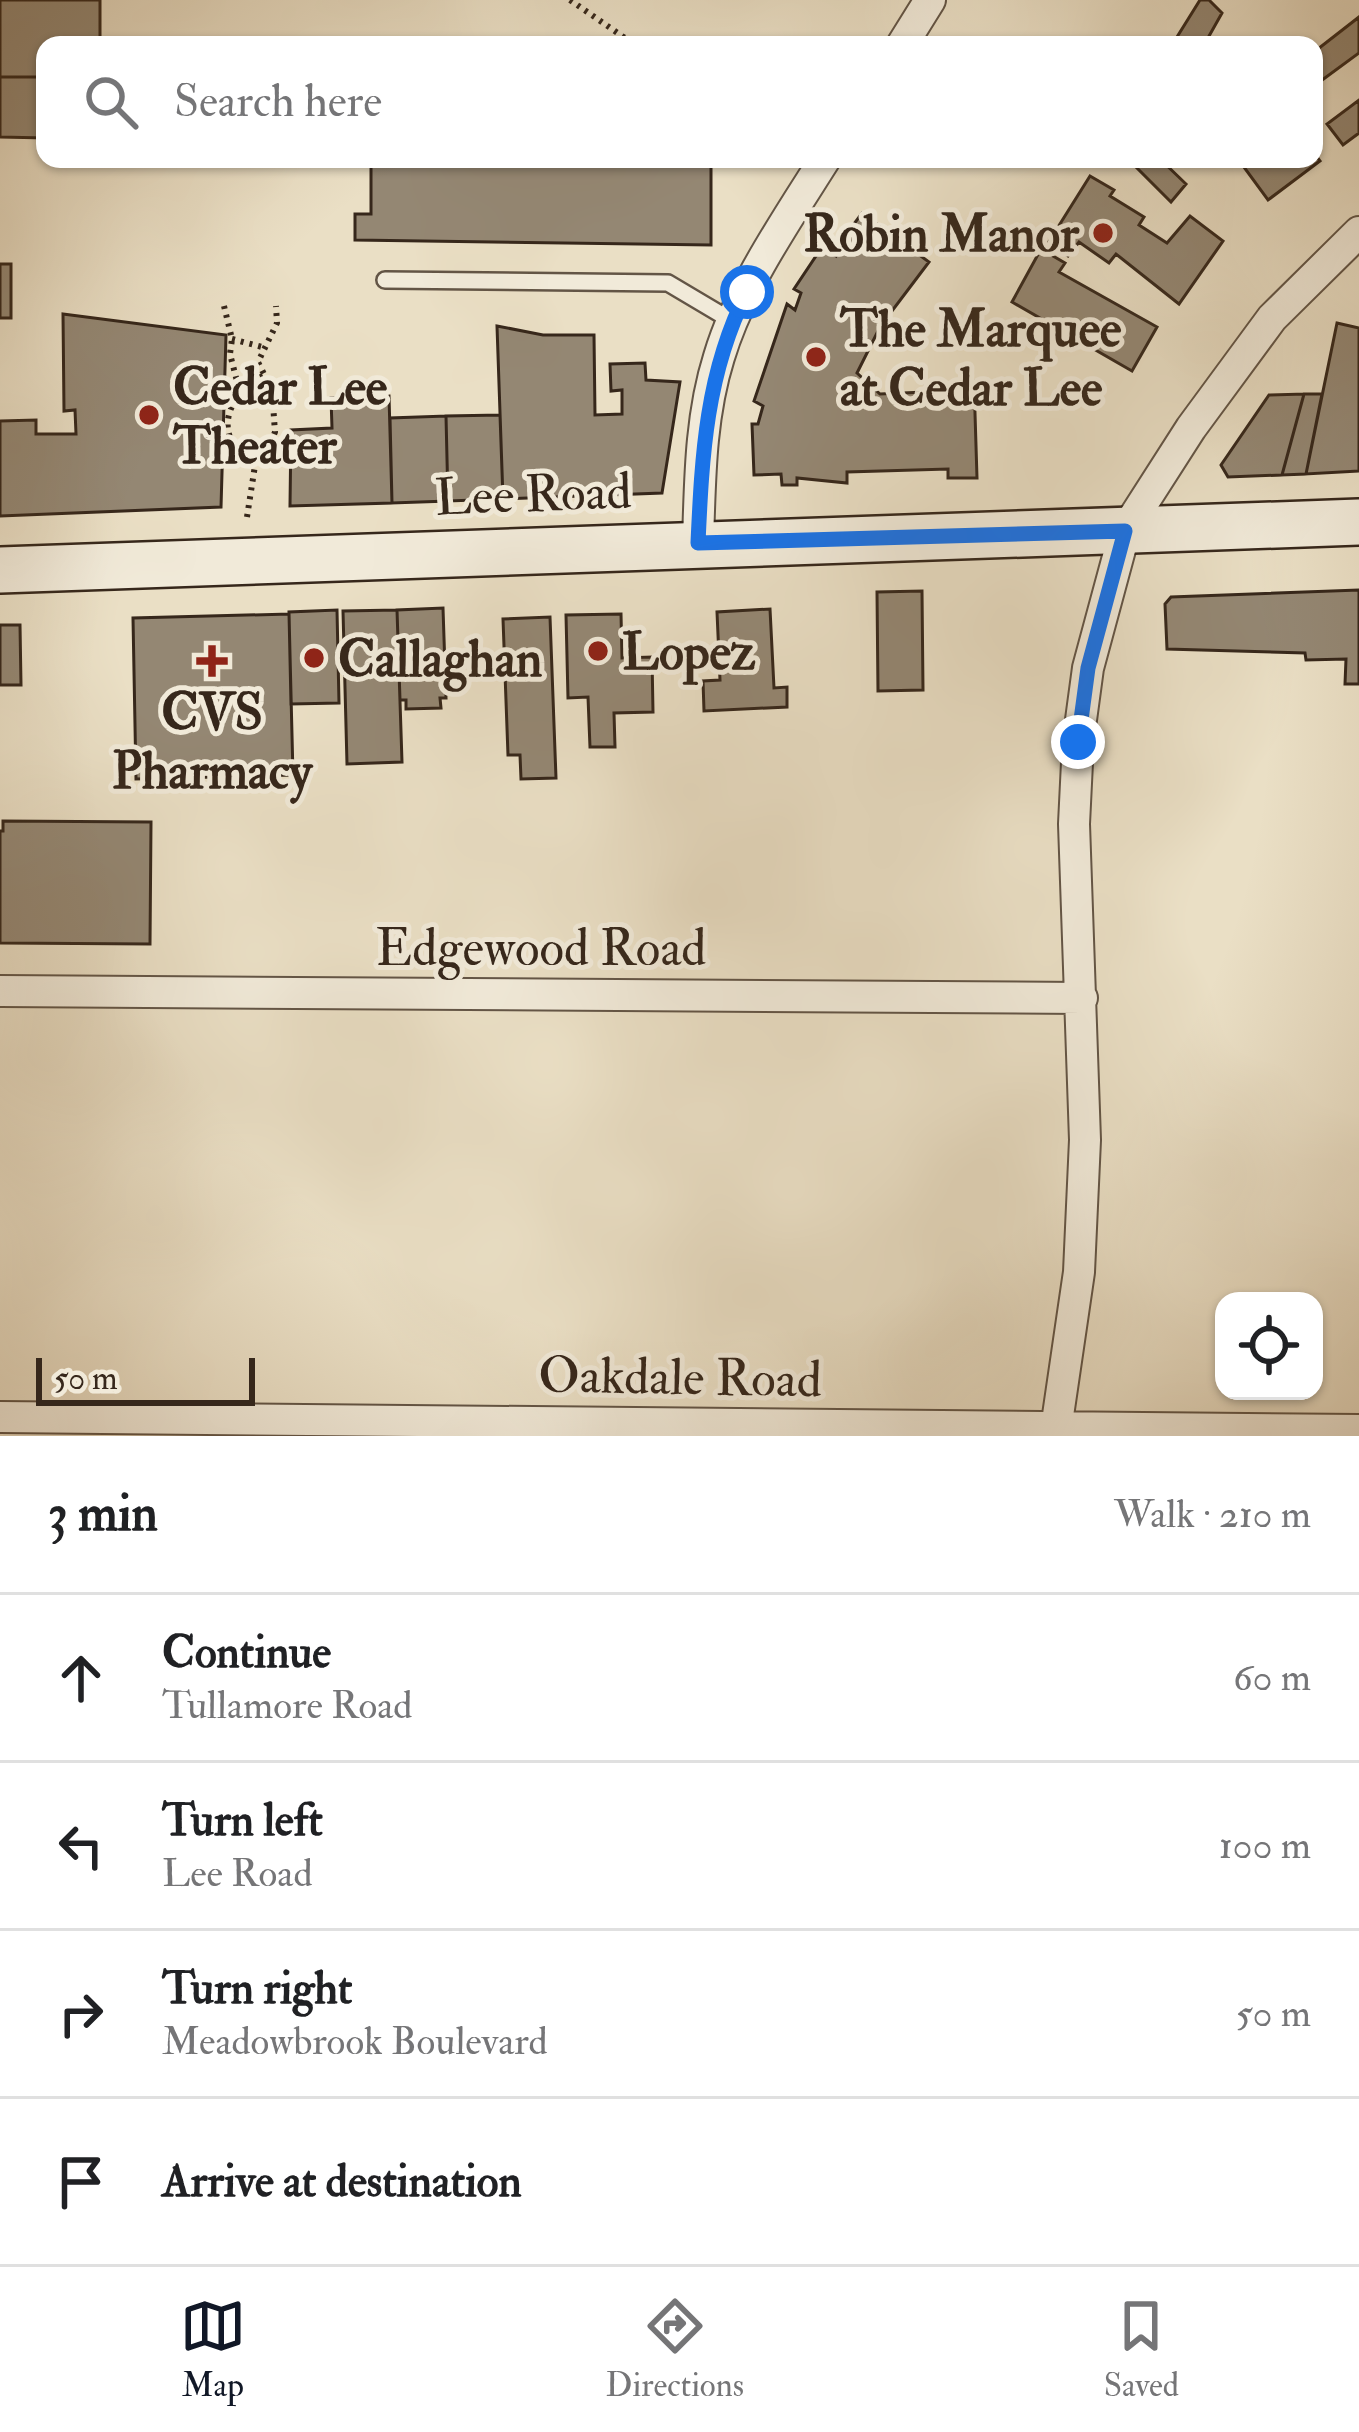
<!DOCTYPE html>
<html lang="en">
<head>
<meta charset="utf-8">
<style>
  body { margin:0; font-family:"IM FELL Double Pica",serif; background:#f6f6f6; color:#202124 }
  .controls { position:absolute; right:36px; bottom:36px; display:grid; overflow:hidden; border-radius:24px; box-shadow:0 3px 9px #0004 }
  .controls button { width:108px; height:108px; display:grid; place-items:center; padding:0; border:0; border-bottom:3px solid #e0e0e0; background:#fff; color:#202124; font:60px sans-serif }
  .scale { position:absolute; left:36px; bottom:30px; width:219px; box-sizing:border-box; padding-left:12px; border:6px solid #36271b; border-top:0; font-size:33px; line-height:42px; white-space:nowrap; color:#36271b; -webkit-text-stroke:9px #f1ead9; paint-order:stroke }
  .stop { position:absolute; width:36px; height:36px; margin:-27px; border:9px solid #1a73e8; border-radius:50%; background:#fff }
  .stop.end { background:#1a73e8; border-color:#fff; box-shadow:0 3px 12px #0008 }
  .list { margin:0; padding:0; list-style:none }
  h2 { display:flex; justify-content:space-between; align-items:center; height:156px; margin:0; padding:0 48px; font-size:51px }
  h2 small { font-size:39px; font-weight:400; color:#757577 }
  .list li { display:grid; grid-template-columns:78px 1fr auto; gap:36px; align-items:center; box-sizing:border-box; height:168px; padding:0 48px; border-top:3px solid #e0e0e0 }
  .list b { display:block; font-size:45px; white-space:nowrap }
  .list p { margin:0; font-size:39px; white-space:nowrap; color:#757577 }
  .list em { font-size:39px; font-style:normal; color:#757577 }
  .icon { flex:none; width:66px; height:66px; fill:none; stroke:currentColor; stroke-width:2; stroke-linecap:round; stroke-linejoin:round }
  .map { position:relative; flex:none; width:1359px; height:1436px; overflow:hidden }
  .search { position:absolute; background:#fff; box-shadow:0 3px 9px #0004; left:36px; right:36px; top:36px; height:132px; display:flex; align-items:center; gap:30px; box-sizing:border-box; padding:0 42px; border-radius:24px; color:#757577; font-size:45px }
  .sheet { height:828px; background:#fff }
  nav { display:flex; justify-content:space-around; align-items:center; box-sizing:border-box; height:168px; border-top:3px solid #e0e0e0; background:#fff; font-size:33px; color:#757577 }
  nav a { display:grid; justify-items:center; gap:6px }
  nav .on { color:#111827 }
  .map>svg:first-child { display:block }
  .building { fill:#948773; stroke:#36271b; stroke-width:3 }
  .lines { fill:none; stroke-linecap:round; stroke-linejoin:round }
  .lane-casing { stroke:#635546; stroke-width:20 }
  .street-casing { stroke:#635546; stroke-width:34 }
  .secondary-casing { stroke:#36271b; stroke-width:50 }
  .path { stroke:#36271b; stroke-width:6; stroke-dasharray:3 6; stroke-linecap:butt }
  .lane { stroke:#f1ead9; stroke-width:15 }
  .street { stroke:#f1ead9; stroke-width:30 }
  .secondary { stroke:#f1ead9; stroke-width:45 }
  .route { stroke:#1a73e8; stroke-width:15 }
  .poi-dot { fill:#8f2418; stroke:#f1ead9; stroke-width:4.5 }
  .labels { text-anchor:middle; stroke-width:10; stroke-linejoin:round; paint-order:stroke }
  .poi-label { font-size:51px; font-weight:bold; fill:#36271b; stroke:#f1ead9; text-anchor:start }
  .street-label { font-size:51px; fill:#36271b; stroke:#f1ead9 }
</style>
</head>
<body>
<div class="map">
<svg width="1359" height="1436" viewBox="0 0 1359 1436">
  <rect width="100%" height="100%" fill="#eadfc5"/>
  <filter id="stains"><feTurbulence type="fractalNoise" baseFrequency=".00167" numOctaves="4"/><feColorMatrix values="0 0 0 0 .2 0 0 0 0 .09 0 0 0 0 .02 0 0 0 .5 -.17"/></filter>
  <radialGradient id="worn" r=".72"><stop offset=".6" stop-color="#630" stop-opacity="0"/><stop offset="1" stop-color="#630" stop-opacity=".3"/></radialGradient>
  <path class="building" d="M0 0H100V45H45V77H0Z
    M1200 0H1209L1222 13 1204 45H1172Z
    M1359 17V53L1314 86V52Z
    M0 77H45V138L0 137Z
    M1359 100V133L1343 145 1327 124Z
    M1314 153 1320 161 1268 200 1238 159H1314Z
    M371 159H711V245L355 240V214H371Z
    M1128 159H1160L1186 184 1171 202Z
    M1090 176 1114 190 1110 196 1144 217 1139 225 1167 243 1190 216 1223 241 1179 304 1116 254 1109 263 1079 242 1068 256 1048 243Z
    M862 213 929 262 892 311H888L857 373 880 394 925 392V386L974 381 977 478H948V469L847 472V483L797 478V485H782L781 474 754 475 752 424H758L763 406 754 401 787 304 795 310 801 293 794 289 822 247 836 256 842 240Z
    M1041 249 1065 263 1059 272 1157 327 1132 371 1012 302Z
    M0 264H11V318H0Z
    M63 314 226 335 221 507 0 516V421L36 420V434H76L75 410 64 411Z
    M1337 323 1359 328V471L1306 474Z
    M497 326 543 335H594L595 415 622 414V390L611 391 610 364 645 363 646 380 680 382 662 493 503 499Z
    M1304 394 1282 475 1228 477 1221 465 1269 395Z
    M1304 394H1322L1306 474 1282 475Z
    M389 396 392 503 290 506 291 430 332 428 331 398Z
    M500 415 503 499 448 501 446 416Z
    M446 416 448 501 392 503 390 418Z
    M1359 590V684H1345L1346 659 1306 660 1305 653 1167 649 1165 604 1171 597Z
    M922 591 923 690 878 691 877 592Z
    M443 608 446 698H440L441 708 406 709V700H400L397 610Z
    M770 609 774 688 787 687V707L704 711 703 681 720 680 717 612Z
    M337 610 339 703 291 704 289 612Z
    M397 610 402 762 347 764 343 611Z
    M289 614 293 775 136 779 133 618Z
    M621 614 622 658 652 657 653 712 614 713 615 747H590L588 697 568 698 566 615Z
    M550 617 556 778 521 779 520 755H508L503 619Z
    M0 625H20L21 685H0Z
    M3 821 151 822 150 944 0 943V831H3Z"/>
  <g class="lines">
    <defs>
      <path id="lane" d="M385 280 668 283 732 321"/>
      <path id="street" d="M902 45 930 0
        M698 543C700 481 700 417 719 357 740 287 786 221 825 159
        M0 991 1082 998
        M0 1417 1359 1430
        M1055 1436 1079 1272 1085 1140 1074 824 1078 742 1088 668 1125 531 1191 428 1272 318 1359 232"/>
      <path id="secondary" d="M0 570 1359 522"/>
    </defs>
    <use href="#lane" class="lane-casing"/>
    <use href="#street" class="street-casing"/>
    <use href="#secondary" class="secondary-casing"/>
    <path class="path" d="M570 0 635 45
      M224 306 232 339 230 354 239 389
      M232 339 262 347
      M256 459C209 443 227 392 263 376
      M247 517 256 459 270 444 275 432 272 390 258 362 277 323 276 306"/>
    <use href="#lane" class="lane"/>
    <use href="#street" class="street"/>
    <use href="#secondary" class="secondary"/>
  </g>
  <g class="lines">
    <path class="route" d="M747 292C706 373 702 455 698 543L1125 531 1088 668 1078 742"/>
  </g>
  <g class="poi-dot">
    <circle cx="1103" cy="233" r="12"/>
    <circle cx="816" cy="357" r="12"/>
    <circle cx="149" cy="415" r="12"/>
    <circle cx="598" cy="651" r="12"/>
    <circle cx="314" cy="658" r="12"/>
    <path d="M206 643h12v12h12v12h-12v12h-12v-12h-12v-12h12z"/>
  </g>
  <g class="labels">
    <g class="poi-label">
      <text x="1079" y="251" text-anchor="end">Robin Manor</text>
      <text x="840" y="346">The Marquee<tspan x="840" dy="59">at Cedar Lee</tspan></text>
      <text x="173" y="404">Cedar Lee<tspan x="173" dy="59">Theater</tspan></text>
      <text x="622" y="669">Lopez</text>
      <text x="338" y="676">Callaghan</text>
      <text x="212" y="729" text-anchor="middle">CVS<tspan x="212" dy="59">Pharmacy</tspan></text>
    </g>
    <g class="street-label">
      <text transform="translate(533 493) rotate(-2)" y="18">Lee Road</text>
      <text x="541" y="965">Edgewood Road</text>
      <text transform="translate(680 1376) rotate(1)" y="18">Oakdale Road</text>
    </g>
  </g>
  <rect width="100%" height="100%" filter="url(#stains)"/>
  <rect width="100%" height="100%" fill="url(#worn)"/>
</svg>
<div class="controls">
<button><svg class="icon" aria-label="locate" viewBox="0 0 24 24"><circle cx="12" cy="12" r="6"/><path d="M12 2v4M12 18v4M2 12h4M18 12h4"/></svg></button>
</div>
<div class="scale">50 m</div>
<div class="stop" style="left:747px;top:292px"></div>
<div class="stop end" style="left:1078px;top:742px"></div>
<div class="search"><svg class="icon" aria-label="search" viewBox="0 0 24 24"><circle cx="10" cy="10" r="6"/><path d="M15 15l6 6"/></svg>Search here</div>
</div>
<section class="sheet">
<h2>3 min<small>Walk · 210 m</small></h2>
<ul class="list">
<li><svg class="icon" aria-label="ahead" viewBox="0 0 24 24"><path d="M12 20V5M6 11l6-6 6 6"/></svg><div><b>Continue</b><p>Tullamore Road</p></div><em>60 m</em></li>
<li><svg class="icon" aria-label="left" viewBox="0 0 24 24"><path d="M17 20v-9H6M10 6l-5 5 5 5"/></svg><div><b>Turn left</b><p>Lee Road</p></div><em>100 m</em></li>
<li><svg class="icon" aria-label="right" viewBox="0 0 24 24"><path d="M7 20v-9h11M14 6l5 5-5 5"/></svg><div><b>Turn right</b><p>Meadowbrook Boulevard</p></div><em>50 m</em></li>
<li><svg class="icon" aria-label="arrive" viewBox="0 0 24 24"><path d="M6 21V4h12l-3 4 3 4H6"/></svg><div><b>Arrive at destination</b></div></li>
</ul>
</section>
<nav>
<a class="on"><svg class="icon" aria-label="map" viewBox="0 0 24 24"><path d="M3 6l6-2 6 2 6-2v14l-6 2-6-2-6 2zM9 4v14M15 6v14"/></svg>Map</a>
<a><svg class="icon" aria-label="directions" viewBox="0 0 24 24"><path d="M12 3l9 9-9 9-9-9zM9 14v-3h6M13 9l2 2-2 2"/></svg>Directions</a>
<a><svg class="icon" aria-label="saved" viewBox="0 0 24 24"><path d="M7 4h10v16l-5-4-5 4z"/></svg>Saved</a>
</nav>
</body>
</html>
